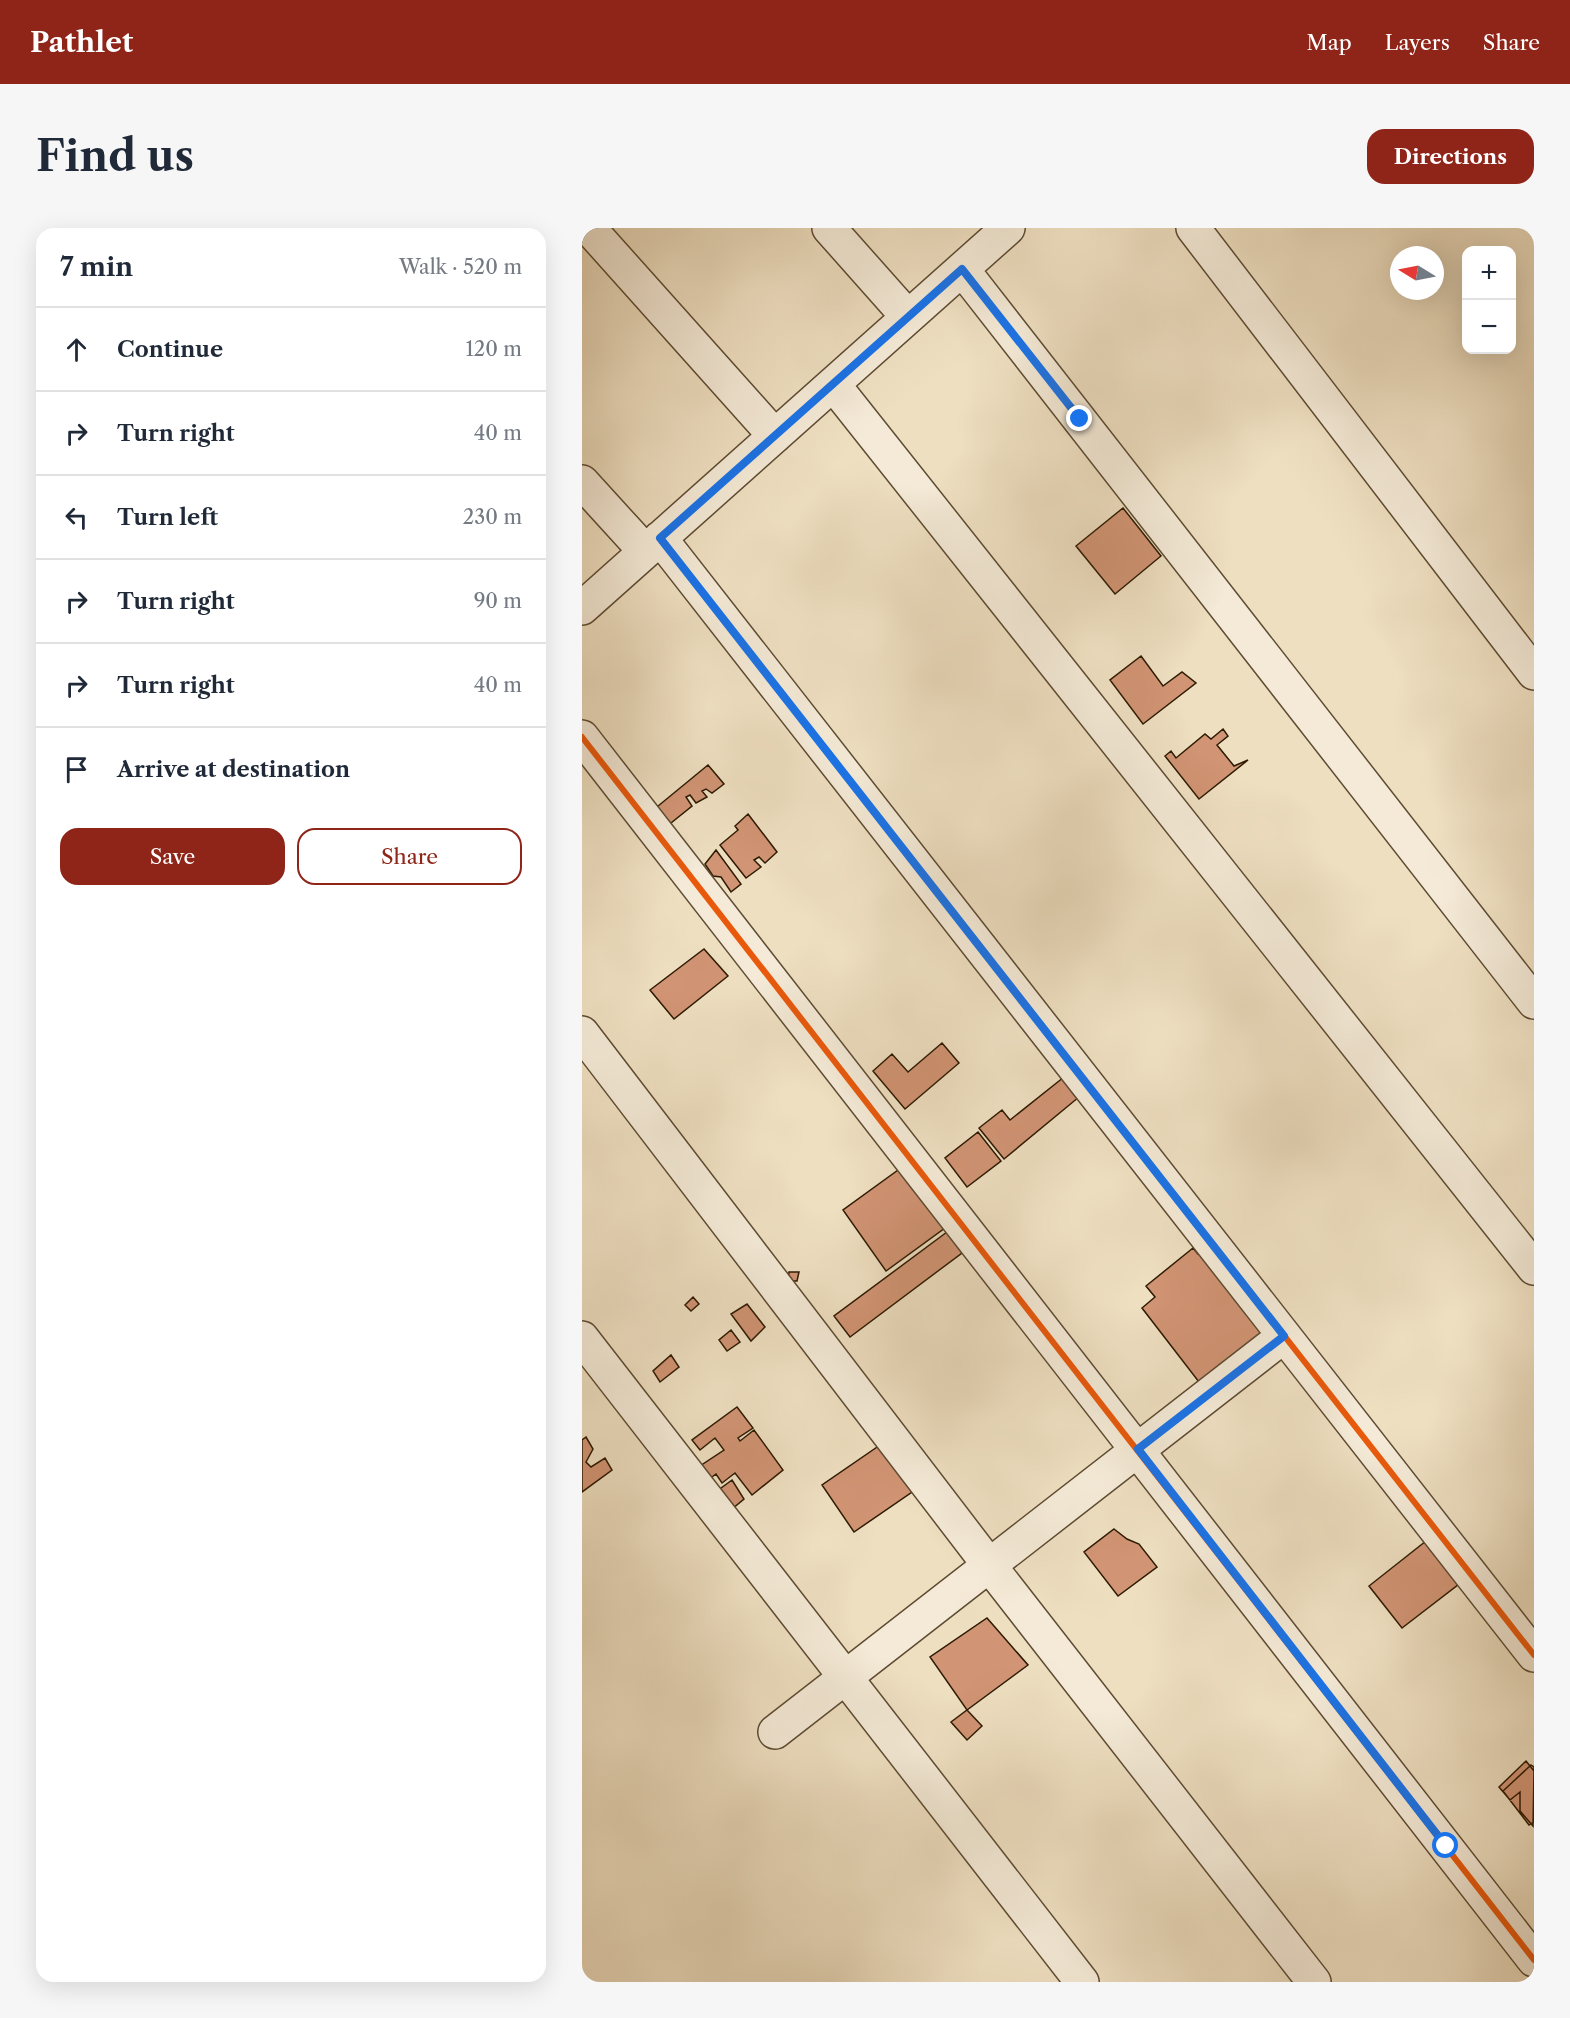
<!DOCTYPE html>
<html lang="en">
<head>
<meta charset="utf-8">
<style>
  body { margin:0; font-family:"Libre Caslon Text",serif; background:#f6f6f7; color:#1f2937 }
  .controls { position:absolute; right:18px; top:18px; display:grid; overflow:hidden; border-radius:12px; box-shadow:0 6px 24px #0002 }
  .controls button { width:54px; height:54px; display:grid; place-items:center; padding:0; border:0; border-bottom:2px solid #e0e1e3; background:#fff; color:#1f2937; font:30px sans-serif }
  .compass { position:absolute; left:808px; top:18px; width:54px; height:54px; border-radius:50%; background:#fff; box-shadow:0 6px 24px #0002; rotate:280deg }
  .stop { position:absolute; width:18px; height:18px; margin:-14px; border:4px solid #1a73e8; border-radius:50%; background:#fff }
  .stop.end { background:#1a73e8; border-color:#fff; box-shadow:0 2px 6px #0008 }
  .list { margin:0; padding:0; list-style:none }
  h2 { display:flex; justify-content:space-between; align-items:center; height:78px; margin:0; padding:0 24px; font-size:26px }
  h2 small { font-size:20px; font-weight:400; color:#747a83 }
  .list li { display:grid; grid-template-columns:39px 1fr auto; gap:18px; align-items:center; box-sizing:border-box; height:84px; padding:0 24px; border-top:2px solid #e0e1e3 }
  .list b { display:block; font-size:22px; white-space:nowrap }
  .list em { font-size:20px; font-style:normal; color:#747a83 }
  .actions { display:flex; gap:12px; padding:18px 24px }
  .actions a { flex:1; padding:14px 0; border:2px solid #8f2418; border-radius:18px; text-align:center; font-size:21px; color:#8f2418 }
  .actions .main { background:#8f2418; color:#fff }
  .icon { flex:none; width:33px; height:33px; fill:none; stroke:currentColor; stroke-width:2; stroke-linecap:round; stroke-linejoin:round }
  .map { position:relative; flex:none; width:952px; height:1754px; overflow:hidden; border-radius:18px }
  header { display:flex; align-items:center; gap:36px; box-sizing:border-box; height:84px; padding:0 30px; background:#8f2418; color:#fff }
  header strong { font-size:28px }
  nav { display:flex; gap:33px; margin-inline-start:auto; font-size:21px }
  .intro { display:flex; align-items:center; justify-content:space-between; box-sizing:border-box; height:144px; padding:0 36px }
  h1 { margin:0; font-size:42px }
  .button { padding:15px 27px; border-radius:18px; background:#8f2418; color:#fff; font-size:21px; font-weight:700 }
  main { display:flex; gap:36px; padding:0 36px }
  aside { flex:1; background:#fff; border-radius:18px; box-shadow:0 6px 24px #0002 }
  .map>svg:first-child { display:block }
  .building { fill:#d19474; stroke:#2d1a02; stroke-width:1.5 }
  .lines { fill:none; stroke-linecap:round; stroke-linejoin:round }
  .minor-casing { stroke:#5d4b32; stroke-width:36 }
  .minor { stroke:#f4ead7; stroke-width:33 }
  .cycleway-casing { stroke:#f4ead7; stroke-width:10 }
  .cycleway { stroke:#e8590c; stroke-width:6 }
  .route { stroke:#1a73e8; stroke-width:8 }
</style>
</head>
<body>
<header>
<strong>Pathlet</strong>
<nav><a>Map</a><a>Layers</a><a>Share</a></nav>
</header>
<div class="intro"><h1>Find us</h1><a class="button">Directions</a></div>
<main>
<aside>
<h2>7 min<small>Walk · 520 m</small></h2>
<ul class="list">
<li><svg class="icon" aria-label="ahead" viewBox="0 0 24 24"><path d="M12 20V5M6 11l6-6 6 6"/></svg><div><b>Continue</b></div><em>120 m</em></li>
<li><svg class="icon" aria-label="right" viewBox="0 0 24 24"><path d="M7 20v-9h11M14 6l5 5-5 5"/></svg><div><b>Turn right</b></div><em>40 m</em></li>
<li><svg class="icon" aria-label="left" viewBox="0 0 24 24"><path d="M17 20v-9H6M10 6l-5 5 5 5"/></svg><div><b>Turn left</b></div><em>230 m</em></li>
<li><svg class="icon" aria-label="right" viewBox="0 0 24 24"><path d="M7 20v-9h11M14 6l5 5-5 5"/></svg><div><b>Turn right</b></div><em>90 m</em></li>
<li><svg class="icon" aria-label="right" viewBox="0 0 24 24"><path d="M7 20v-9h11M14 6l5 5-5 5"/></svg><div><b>Turn right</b></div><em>40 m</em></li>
<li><svg class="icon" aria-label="arrive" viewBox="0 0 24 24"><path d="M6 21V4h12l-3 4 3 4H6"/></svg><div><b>Arrive at destination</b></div></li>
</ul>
<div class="actions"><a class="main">Save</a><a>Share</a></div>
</aside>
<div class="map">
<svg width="952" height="1754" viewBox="0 0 952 1754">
  <rect width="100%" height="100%" fill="#eedfc1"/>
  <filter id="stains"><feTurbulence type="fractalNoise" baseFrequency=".00333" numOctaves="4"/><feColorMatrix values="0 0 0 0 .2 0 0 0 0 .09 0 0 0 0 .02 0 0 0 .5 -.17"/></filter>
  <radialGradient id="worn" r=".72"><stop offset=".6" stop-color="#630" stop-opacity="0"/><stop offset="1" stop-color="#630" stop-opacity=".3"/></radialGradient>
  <path class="building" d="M541 280 579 328 533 366 494 318Z
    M559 428 581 458 600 444 614 455 561 496 528 452Z
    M641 501 646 508 635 517 652 538 666 532 617 571 583 528 589 523 594 530 623 506 629 511Z
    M126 537 142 556 130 565 124 561 120 563 125 569 114 575 108 567 104 569 110 578 84 599 70 583Z
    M166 586 195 624 183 635 177 629 172 632 179 639 164 650 138 617 156 602 153 598Z
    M134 622 159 656 149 664 139 649 131 648 123 636Z
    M122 721 146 748 92 791 68 762Z
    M360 815 377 835 323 881 291 843 310 826 326 844Z
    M482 849 497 869 422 931 397 900 420 882 428 892Z
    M396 904 419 933 385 959 363 930Z
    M323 937 367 997 304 1043 261 982Z
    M365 1004 380 1025 268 1109 252 1088Z
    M630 1015 702 1108 627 1167 560 1080 573 1069 564 1058 611 1020 616 1026Z
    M207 1044H217L215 1053H206Z
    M111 1069 117 1076 109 1083 103 1077Z
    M165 1076 183 1099 169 1113 149 1086Z
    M149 1102 158 1114 145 1123 137 1112Z
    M89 1127 97 1139 78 1154 71 1143Z
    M155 1179 171 1200 156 1210 158 1213 172 1202 201 1242 170 1267 153 1245 140 1255 134 1246 126 1252 118 1238 142 1222 133 1210 118 1222 110 1212Z
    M4 1209 11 1221 4 1234 9 1239 23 1230 30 1242 0 1264V1212Z
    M301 1215 333 1262 272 1304 240 1257Z
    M150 1252 162 1271 144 1286 131 1266Z
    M532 1301 545 1311 557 1316 575 1339 536 1368 502 1324Z
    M844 1313 877 1356 820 1400 787 1358Z
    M405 1390 446 1437 385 1482 348 1429Z
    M385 1482 400 1498 385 1512 369 1494Z
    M944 1533 952 1543 951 1598 938 1583V1564L928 1572 917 1559Z
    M949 1537 952 1539V1594L947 1597 921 1563Z"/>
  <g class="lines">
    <defs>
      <path id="minor" d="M7 0 193 208
        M247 0 326 89
        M611 0 952 445
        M380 41 952 774
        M251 156 952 1040
        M0 254 63 323
        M78 310 952 1427
        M0 380 426 0
        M0 509 952 1732
        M0 805 407 1337 732 1754
        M0 1110 500 1754
        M193 1504 702 1108"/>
    </defs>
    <use href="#minor" class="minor-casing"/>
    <use href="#minor" class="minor"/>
    <defs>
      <path id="cycleway" d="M78 310 952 1427
        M0 509 952 1732"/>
    </defs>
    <use href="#cycleway" class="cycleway-casing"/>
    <use href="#cycleway" class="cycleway"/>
  </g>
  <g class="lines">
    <path class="route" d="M498 191 380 41 78 310 702 1108 556 1221 864 1618"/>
  </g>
  <rect width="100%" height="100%" filter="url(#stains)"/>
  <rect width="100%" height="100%" fill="url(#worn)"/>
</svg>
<div class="controls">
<button>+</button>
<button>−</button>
</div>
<svg class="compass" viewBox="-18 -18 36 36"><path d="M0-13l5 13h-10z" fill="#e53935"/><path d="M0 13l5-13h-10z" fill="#747a83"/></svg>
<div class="stop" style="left:864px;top:1618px"></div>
<div class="stop end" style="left:498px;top:191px"></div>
</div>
</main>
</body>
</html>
